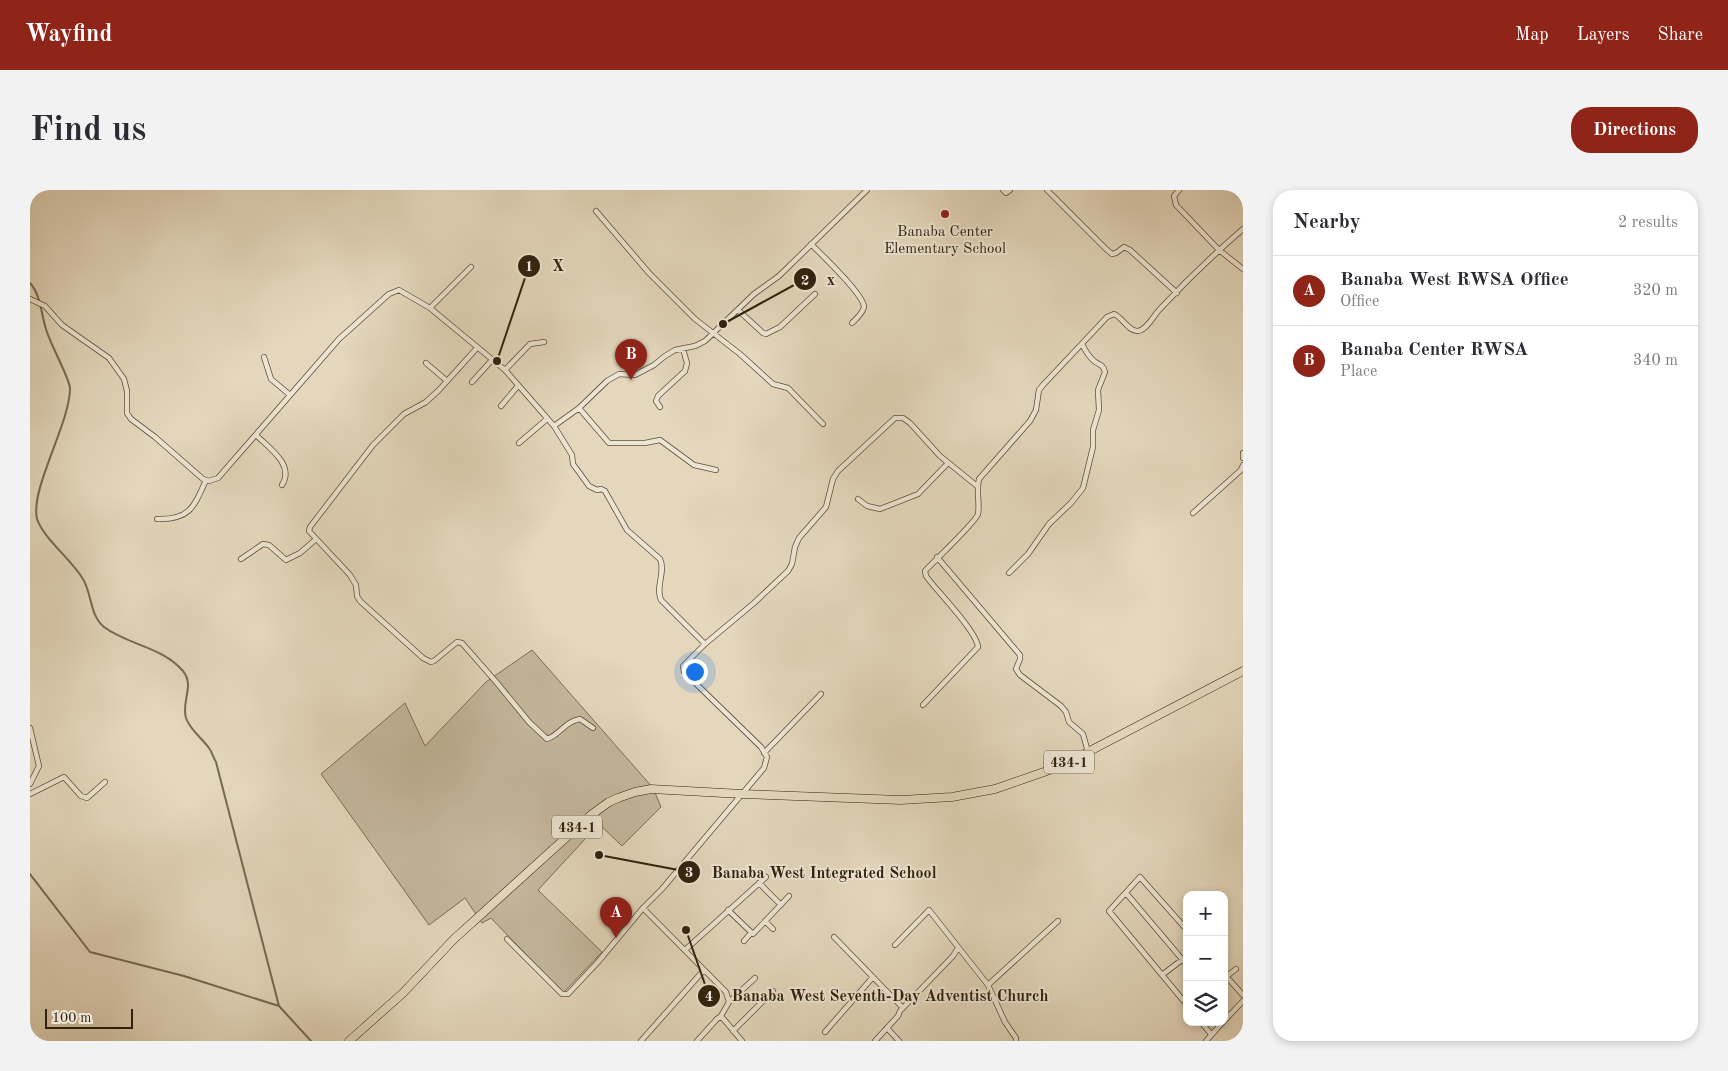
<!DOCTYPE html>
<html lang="en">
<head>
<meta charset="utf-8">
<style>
  body { margin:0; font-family:"Old Standard TT",serif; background:#f2f2f3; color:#2b2b33 }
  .controls { position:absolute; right:15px; bottom:15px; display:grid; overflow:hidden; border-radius:10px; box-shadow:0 2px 8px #0003 }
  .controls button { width:45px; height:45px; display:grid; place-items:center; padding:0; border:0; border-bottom:1px solid #e1e1e2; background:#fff; color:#2b2b33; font:25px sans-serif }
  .scale { position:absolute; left:15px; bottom:12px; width:88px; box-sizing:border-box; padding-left:5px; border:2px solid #2f200c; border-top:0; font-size:14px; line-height:18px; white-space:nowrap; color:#2f200c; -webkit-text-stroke:4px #ede5d3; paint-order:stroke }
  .you { position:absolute; left:664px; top:481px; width:18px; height:18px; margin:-12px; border:4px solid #fff; border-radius:50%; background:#1a73e8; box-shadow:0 0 0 8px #1a73e833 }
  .badge { display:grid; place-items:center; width:32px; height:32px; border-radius:50%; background:#8f2418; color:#fff; font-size:16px; font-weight:700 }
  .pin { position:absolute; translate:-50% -41px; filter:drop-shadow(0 1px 2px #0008) }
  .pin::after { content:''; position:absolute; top:26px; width:18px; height:15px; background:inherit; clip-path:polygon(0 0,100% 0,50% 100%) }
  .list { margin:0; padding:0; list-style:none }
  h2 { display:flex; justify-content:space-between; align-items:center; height:65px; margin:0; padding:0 20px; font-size:21px }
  h2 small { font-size:16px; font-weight:400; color:#7c7c81 }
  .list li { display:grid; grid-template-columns:32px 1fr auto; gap:15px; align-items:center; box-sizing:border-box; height:70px; padding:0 20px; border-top:1px solid #e1e1e2 }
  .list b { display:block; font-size:19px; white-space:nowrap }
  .list p { margin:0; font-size:16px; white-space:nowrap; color:#7c7c81 }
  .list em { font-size:16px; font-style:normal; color:#7c7c81 }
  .icon { flex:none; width:28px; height:28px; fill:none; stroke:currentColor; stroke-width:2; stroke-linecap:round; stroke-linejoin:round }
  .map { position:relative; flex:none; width:1213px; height:851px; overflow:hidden; border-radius:20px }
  header { display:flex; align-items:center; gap:30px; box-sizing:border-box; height:70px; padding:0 25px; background:#8f2418; color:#fff }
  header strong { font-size:24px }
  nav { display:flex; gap:28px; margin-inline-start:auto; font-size:18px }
  .intro { display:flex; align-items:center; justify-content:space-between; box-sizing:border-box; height:120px; padding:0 30px }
  h1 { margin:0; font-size:35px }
  .button { padding:12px 22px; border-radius:20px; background:#8f2418; color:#fff; font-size:18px; font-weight:700 }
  main { display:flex; gap:30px; padding:0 30px }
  aside { flex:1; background:#fff; border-radius:20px; box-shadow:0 2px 8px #0003 }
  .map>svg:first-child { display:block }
  .green { fill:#c5b89e; stroke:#7a6c55 }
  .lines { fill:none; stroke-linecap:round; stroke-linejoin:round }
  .stream { stroke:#766952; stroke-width:2 }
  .minor-casing { stroke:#5c4e38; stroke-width:6 }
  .primary-casing { stroke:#2f200c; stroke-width:9 }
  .minor { stroke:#ede5d3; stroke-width:4.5 }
  .primary { stroke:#e4d7bc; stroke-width:8 }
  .poi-dot { fill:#8f2418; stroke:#ede5d3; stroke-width:2 }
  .labels { text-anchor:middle; stroke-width:4; stroke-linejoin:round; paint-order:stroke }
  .shield { fill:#ede5d3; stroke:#685b48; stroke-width:1 }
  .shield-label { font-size:14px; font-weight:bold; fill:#2f200c }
  .poi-label { font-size:15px; fill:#2f200c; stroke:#ede5d3 }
  .leader { fill:none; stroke:#2f200c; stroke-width:2 }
  .callout-dot { fill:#2f200c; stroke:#ede5d3; stroke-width:2 }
  .mark-label { font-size:15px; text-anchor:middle; font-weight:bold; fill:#fff }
  .callout-label { font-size:16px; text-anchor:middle; font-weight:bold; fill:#2f200c; stroke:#ede5d3; stroke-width:4; stroke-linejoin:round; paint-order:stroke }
</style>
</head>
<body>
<header>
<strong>Wayfind</strong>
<nav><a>Map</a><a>Layers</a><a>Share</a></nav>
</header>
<div class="intro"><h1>Find us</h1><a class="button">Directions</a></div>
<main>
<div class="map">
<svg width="1213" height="851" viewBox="0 0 1213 851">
  <rect width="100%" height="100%" fill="#e4d7bc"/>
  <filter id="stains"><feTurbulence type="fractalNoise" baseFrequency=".004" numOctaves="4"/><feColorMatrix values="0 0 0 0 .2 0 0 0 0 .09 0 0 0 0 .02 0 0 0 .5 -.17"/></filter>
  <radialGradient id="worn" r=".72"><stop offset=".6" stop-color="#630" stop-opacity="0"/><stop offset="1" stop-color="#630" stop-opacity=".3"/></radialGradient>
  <path class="green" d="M502 460 623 598 631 617 592 656 569 634 508 700 572 762 533 803 461 728 452 733 435 708 399 735 291 584 375 513 395 556 456 492Z"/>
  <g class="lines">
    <path class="stream" d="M0 93C11 105 11 124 16 139 20 154 39 187 40 198 40 234 0 298 7 329 14 349 42 370 53 389 62 404 60 426 74 437 98 455 133 457 153 481 165 496 151 511 156 528 160 540 172 548 179 558 182 562 183 567 186 572L249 816 281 851
      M0 684 60 762 154 786 249 816"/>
    <defs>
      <path id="minor" d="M973 0 976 3 980 0
        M1017 0 1076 59 1082 64 1086 63 1094 57 1100 60 1147 103
        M1149 0 1144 6 1146 15 1189 60 1213 79
        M566 21 619 83 665 129 710 164 743 194 758 198 793 234
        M781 54C792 65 834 105 834 117 833 123 826 129 822 133
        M0 109 15 116 32 135 79 168 94 189 97 201V223L101 229 125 247 173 289 179 291 188 288 309 149 359 104 369 100 400 118 475 180 524 236
        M400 118 441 77
        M708 120 733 143 736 144 750 137 785 104
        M446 159 409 200 396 212 374 224 343 255 280 337 279 341 320 385 326 395 327 406 330 411 393 468 401 472 404 471 427 452 432 453 467 493 499 532 517 549C530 545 534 532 550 529L563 538
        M234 167 241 189 260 205
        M396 173 417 191
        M475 180 500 154 514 152
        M442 192 462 170
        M471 216 487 197
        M630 217 626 211 628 206 655 181 657 173 653 159
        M549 218 579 253H615L630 250 664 275 686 280
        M226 245C239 258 265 275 252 295
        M489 253 517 229
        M1213 263V268
        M828 309 837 316 850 319 888 304 918 273
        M1163 323 1211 280 1213 275
        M127 329C160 330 164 317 176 290
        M907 367 990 465V469L986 479 990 485 1031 516 1036 522 1039 532 1053 544 1058 562
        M211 369 233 354 239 355 256 370 270 363 285 350
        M979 383 998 364 1019 334 1041 313 1053 298 1063 257V240L1069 220 1068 200 1075 182C1073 174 1069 175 1064 171 1058 166 1055 160 1052 154
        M675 454 724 413 758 381 762 374 765 357 769 348 796 317 803 289 808 281 865 228H873L880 233 910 266 947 296
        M893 515 948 457C947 442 909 403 899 390L896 386 895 381C904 371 946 332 948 324 950 313 946 301 949 289L1000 231 1006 220 1009 200 1013 195 1077 127 1084 124C1092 127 1099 142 1108 141 1117 140 1124 125 1130 119 1156 91 1184 64 1213 39
        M0 538 9 576 0 594
        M734 563 791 504
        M0 604 34 587 51 606 57 608 75 592
        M729 693 751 715
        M1096 703 1157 775
        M613 718 696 802 699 812 691 826 712 851
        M698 720 723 744 759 706
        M735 731 743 739
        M1157 740 1110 687 1079 721 1157 815
        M804 747 873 818
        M477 749 532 804H538L568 772 613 718 632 699 712 604 734 578 737 567 731 557 654 482 653 476 675 454 631 410C625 397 636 382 630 369L597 340 575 301 571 299 567 300 559 296 543 274 542 265 524 236 549 218 577 191 589 184 605 185 624 175 635 166 645 160 665 156 675 151 724 104 749 86 837 0
        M714 751 721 743
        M865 755 899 720 958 795 975 832 986 848V851
        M655 760 736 687
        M1194 784 1213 805
        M1132 785 1157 766
        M1197 786 1206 779
        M958 795 1028 731
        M699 812 725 788
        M1194 831 1213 811
        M1171 832 1181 844
        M857 838 869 851
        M703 841 743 801
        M795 842 843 787
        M611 851 674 780
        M667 851 687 829 691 826
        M845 851 868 826 870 821 923 766 928 758
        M1176 851 1193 832"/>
      <path id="primary" d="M319 851 373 803 424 749 561 625 579 612 588 608 605 602 621 599 712 604 871 610 922 607 965 599 1031 576 1213 481"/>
    </defs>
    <use href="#minor" class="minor-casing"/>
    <use href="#primary" class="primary-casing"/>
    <use href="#minor" class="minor"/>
    <use href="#primary" class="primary"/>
  </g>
  <circle class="poi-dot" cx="915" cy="24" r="5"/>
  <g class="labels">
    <g class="shield">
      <rect x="1014" y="560.5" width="50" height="23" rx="4"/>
      <rect x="522" y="625.5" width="50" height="23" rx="4"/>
    </g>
    <g class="shield-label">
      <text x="1039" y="577">434-1</text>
      <text x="547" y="642">434-1</text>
    </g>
    <g class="poi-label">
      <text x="915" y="46">Banaba Center<tspan x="915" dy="17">Elementary School</tspan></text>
    </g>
  </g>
  <path class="leader" d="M467 171L499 76M693 134L775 89M569 665L659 682M656 740L679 806"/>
  <g class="callout-dot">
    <circle cx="467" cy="171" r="5"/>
    <circle cx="693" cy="134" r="5"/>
    <circle cx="569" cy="665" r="5"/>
    <circle cx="656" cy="740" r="5"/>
    <circle cx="499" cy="76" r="12"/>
    <circle cx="775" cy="89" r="12"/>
    <circle cx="659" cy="682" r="12"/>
    <circle cx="679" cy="806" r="12"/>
  </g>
  <g class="mark-label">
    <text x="499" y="81">1</text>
    <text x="775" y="95">2</text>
    <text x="659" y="687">3</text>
    <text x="679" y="811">4</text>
  </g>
  <g class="callout-label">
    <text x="528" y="81">X</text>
    <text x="801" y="95">x</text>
    <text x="794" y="688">Banaba West Integrated School</text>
    <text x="860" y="811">Banaba West Seventh-Day Adventist Church</text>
  </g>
  <rect width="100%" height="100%" filter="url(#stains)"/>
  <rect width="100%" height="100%" fill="url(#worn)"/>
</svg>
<div class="controls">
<button>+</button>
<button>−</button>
<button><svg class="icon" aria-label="layers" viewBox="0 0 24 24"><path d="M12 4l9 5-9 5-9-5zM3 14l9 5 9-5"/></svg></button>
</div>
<div class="scale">100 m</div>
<div class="you"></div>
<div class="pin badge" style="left:586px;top:748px">A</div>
<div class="pin badge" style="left:601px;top:190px">B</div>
</div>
<aside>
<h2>Nearby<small>2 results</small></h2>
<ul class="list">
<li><span class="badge">A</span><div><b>Banaba West RWSA Office</b><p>Office</p></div><em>320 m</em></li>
<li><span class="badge">B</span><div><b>Banaba Center RWSA</b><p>Place</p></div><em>340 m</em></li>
</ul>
</aside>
</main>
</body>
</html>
